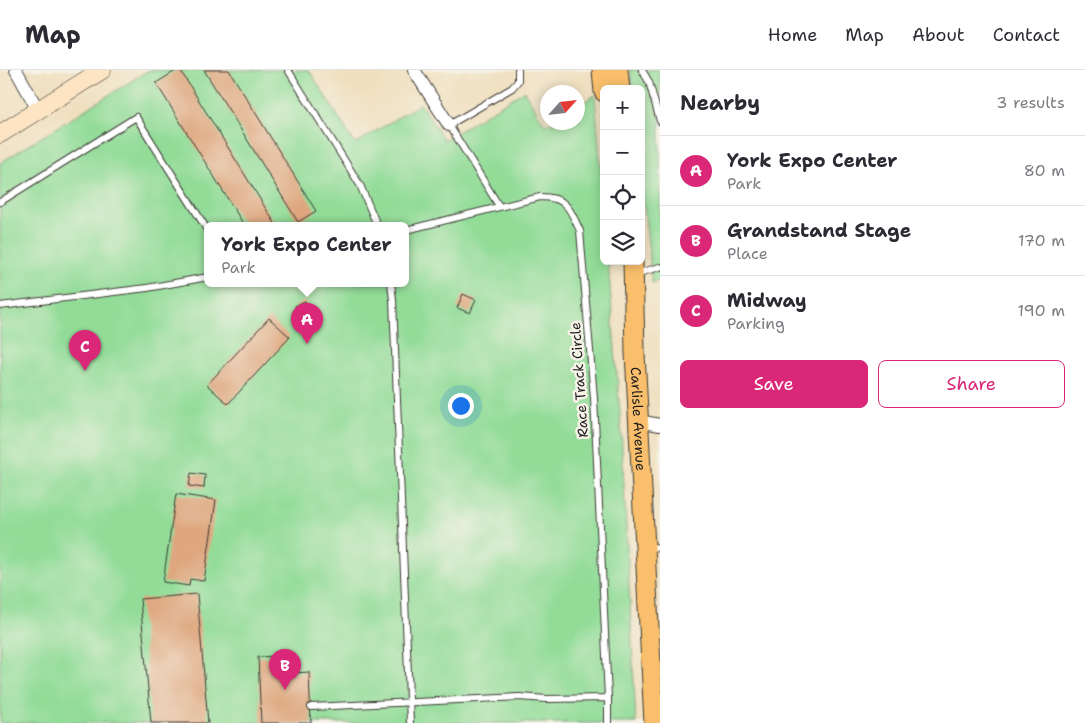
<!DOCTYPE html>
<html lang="en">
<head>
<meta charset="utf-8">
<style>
  body { margin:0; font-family:"Shantell Sans",sans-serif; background:#f7f7f7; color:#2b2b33 }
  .controls { position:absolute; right:15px; top:15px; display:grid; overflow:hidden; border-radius:8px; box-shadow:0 2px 12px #0003 }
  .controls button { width:45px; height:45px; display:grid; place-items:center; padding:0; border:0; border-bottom:1px solid #e1e1e2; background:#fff; color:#2b2b33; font:25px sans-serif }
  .compass { position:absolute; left:540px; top:15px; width:45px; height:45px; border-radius:50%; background:#fff; box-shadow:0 2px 12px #0003; rotate:63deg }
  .you { position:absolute; left:460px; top:335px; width:18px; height:18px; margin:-12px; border:4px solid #fff; border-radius:50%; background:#1a73e8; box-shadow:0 0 0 8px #1a73e833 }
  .badge { display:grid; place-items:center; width:32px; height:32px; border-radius:50%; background:#db2777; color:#fff; font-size:16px; font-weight:700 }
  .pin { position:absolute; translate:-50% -41px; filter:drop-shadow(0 1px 2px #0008) }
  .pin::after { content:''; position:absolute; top:26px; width:18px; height:15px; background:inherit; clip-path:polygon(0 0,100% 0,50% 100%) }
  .popup { position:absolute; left:204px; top:152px; width:205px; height:65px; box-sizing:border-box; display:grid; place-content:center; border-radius:8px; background:#fff; filter:drop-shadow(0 1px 4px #0005); font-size:16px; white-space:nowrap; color:#7c7c81 }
  .popup b { font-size:19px; color:#2b2b33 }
  .popup::after { content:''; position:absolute; left:50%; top:100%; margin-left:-10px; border:10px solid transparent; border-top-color:#fff }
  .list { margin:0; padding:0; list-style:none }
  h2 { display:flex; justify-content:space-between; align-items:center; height:65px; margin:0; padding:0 20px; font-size:21px }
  h2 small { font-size:16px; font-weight:400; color:#7c7c81 }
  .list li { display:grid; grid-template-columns:32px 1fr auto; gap:15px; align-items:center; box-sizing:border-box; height:70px; padding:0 20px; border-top:1px solid #e1e1e2 }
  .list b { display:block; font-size:19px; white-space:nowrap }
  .list p { margin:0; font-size:16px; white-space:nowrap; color:#7c7c81 }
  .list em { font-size:16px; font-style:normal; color:#7c7c81 }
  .actions { display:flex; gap:10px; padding:15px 20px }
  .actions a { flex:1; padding:11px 0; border:1px solid #db2777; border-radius:8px; text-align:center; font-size:18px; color:#db2777 }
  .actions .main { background:#db2777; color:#fff }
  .icon { flex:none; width:28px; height:28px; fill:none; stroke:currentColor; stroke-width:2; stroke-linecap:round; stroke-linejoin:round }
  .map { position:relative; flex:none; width:660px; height:653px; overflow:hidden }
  header { display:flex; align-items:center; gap:30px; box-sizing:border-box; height:70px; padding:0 25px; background:#fff; border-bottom:1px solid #e1e1e2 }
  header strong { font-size:24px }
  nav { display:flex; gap:28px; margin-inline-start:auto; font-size:18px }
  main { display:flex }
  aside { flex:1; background:#fff }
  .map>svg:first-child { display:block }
  .green { fill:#92dc98; stroke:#577c5a; fill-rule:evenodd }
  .building { fill:#dea77f }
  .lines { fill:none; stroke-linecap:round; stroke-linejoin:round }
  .lane-casing { stroke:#3c3934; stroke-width:8 }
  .street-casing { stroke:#3c3934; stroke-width:14 }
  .secondary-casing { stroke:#3c3934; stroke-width:19 }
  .primary-casing { stroke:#3c3934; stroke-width:21 }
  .lane { stroke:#fff; stroke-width:6 }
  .street { stroke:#fff; stroke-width:12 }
  .secondary { stroke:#fde5c4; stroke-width:18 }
  .primary { stroke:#f9bf6c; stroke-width:19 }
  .labels { text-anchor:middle; stroke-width:5; stroke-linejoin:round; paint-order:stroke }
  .street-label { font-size:14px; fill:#1c1c1c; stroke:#f7f3e8 }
</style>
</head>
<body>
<header>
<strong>Map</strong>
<nav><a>Home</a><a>Map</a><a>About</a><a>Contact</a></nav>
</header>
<main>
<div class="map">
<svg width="660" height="653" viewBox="0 0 660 653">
  <rect width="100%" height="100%" fill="#f7f3e8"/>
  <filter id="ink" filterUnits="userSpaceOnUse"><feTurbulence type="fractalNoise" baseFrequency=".02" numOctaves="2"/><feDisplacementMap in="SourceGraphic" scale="10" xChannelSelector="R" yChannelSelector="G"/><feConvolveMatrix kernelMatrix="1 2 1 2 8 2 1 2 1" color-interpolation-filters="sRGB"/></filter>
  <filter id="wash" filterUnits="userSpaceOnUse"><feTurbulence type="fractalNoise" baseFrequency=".0096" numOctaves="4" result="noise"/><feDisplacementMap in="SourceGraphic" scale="20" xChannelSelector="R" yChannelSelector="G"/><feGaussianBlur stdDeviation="1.12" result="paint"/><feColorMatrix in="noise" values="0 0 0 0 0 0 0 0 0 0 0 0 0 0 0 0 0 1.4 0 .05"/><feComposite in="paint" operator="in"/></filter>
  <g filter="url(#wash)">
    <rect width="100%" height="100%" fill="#efdfbe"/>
    <path class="green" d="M149 0H309L355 74 420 34 444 70 524 21 545 55 549 53 578 52V36L595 25 604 138V191H608L621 357 636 653H0V93ZM208 155H406V213H208Z
      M630 0H660V210L652 213 641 108V19H632Z"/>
    <g id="blocks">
      <path class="building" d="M177 0H180L276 155H244L156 13Z
        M204 0H229L316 141 298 152Z
        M463 224 476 230 470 243 457 238Z
        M305 231 312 246 302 251 295 236Z
        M269 248 290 267 228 334 207 315Z
        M191 403 205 405 204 418 189 416Z
        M176 424 216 430 204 511 190 509 189 516 163 512Z
        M197 524 208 653H151L140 529Z
        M279 586 280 604 309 602 311 653H261L258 587Z"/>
    </g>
  </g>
  <g filter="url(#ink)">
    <use href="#blocks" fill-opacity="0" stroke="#3c3934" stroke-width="1"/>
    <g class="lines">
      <defs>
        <path id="lane" d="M288 0 360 115 377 155
          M642 0 649 12 660 51
          M0 132 136 47 208 161
          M499 136 449 55 512 18 518 11V0
          M406 160 540 127C567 127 570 139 580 161L594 328 608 628V653
          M635 204 660 197
          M391 213 393 230 410 653
          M0 236 147 218 208 207
          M646 476 660 478
          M311 637 519 627 547 629 608 628"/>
        <path id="street" d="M16 0 38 40
          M414 0 449 55
          M638 351 660 355"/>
        <path id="secondary" d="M0 64 102 0"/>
        <g id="primary">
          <path d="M602 0 604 22"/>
          <path d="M618 0 620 19"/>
          <path id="s1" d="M633 191 635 283 654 653"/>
        </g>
      </defs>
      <use href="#lane" class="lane-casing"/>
      <use href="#street" class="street-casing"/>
      <use href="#secondary" class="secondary-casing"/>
      <use href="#primary" class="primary-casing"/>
      <use href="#lane" class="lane"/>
      <use href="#street" class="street"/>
      <use href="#secondary" class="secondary"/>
      <use href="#primary" class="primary"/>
    </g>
  </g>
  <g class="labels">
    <g class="street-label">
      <text transform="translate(579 310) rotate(-94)" y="5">Race Track Circle</text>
      <text dy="5" stroke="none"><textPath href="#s1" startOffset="158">Carlisle Avenue</textPath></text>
    </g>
  </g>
</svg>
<div class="controls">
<button>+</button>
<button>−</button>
<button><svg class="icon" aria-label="locate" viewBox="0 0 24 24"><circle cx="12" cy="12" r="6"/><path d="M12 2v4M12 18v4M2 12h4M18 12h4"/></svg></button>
<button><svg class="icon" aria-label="layers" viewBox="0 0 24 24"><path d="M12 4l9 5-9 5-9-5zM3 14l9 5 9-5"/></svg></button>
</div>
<svg class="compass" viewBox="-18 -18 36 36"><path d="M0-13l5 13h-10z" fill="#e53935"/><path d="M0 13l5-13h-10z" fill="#7c7c81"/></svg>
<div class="you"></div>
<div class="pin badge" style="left:307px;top:274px">A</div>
<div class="popup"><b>York Expo Center</b>Park</div>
<div class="pin badge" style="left:285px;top:620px">B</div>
<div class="pin badge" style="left:85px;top:301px">C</div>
</div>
<aside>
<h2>Nearby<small>3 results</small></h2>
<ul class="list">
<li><span class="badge">A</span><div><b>York Expo Center</b><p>Park</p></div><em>80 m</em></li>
<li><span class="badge">B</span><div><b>Grandstand Stage</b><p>Place</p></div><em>170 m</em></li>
<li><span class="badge">C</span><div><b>Midway</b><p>Parking</p></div><em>190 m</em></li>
</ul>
<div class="actions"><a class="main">Save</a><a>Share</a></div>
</aside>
</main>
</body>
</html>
